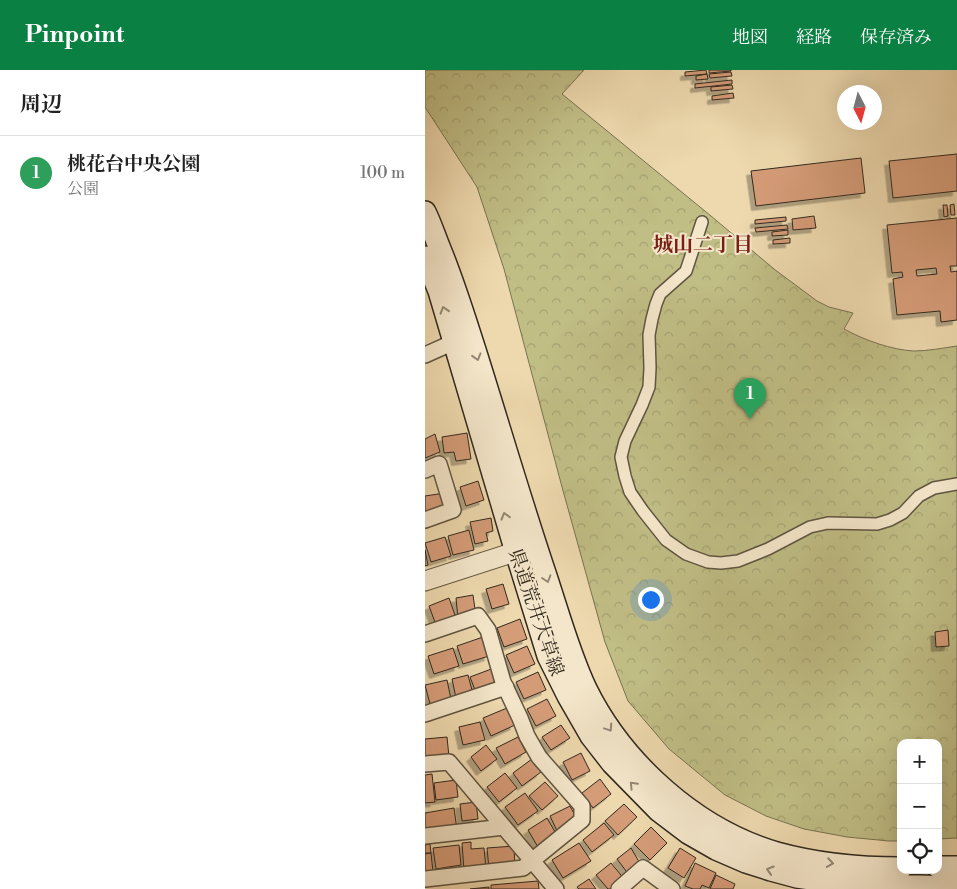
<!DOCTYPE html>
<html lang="ja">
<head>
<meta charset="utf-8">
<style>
  body { margin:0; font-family:"Libre Bodoni","Noto Serif JP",serif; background:#f2f2f2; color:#222 }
  .controls { position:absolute; right:15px; bottom:15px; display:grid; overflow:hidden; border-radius:10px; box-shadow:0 5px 20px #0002 }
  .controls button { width:45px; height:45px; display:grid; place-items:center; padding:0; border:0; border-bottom:1px solid #e0e0e0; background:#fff; color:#222; font:25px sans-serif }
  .compass { position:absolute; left:412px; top:15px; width:45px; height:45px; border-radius:50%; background:#fff; box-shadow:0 5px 20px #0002; rotate:174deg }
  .you { position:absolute; left:225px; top:529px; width:18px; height:18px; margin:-12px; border:4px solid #fff; border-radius:50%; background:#1a73e8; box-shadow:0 0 0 8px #1a73e833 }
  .badge { display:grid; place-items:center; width:32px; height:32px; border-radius:50%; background:#0b8043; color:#fff; font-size:16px; font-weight:700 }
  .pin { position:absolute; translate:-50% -41px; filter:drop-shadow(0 1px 2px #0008) }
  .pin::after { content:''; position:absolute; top:26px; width:18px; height:15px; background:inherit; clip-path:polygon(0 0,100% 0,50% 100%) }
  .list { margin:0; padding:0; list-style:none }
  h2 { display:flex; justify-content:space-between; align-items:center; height:65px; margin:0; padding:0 20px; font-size:21px }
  h2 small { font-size:16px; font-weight:400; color:#767676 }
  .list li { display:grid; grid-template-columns:32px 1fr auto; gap:15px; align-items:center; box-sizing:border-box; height:75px; padding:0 20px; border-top:1px solid #e0e0e0 }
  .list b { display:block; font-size:19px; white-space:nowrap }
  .list p { margin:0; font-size:16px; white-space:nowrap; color:#767676 }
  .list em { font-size:16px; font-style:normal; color:#767676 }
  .icon { flex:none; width:28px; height:28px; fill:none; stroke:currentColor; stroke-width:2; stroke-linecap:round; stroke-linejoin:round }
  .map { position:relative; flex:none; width:532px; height:819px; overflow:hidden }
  header { display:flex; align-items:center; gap:30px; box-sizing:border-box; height:70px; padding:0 25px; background:#0b8043; color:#fff }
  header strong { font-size:24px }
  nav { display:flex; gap:28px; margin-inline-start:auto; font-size:18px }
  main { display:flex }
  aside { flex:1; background:#fff }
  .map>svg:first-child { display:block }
  .forest { fill:url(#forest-crowns); stroke:#787352 }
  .building { fill:#d59c78; stroke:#31291e; fill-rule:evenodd; filter:url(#shadow) }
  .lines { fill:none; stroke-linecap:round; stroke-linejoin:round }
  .pedestrian-casing { stroke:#605542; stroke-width:14 }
  .minor-casing { stroke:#605542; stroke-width:18 }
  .tertiary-casing { stroke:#605542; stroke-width:21 }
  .secondary-casing { stroke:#31291e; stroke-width:24 }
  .pedestrian { stroke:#f4e6ca; stroke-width:11 }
  .minor { stroke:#f4e6ca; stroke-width:15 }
  .tertiary { stroke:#f4e6ca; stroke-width:19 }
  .secondary { stroke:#f4e6ca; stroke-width:21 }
  .oneway { stroke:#928874 }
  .labels { text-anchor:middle; stroke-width:4; stroke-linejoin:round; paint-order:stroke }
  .street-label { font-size:19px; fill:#31291e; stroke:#f4e6ca }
  .neighbourhood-label { font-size:20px; font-weight:bold; fill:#7a1f14; stroke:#f4e6ca }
</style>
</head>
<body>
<header>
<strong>Pinpoint</strong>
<nav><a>地図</a><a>経路</a><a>保存済み</a></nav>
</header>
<main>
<aside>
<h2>周辺<small></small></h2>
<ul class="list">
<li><span class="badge" style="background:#2e9e5b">1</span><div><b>桃花台中央公園</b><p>公園</p></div><em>100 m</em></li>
</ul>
</aside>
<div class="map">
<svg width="532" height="819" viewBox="0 0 532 819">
  <defs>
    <pattern id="forest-crowns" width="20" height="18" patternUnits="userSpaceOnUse" patternTransform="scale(1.25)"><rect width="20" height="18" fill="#c0bd85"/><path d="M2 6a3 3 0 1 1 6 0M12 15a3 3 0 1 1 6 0" fill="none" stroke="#a5a272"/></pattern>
    <filter id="shadow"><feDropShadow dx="-4.5" dy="4.5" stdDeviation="0" flood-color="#0004"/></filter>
  </defs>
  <rect width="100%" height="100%" fill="#eed9ae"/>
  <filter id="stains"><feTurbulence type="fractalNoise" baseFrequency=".004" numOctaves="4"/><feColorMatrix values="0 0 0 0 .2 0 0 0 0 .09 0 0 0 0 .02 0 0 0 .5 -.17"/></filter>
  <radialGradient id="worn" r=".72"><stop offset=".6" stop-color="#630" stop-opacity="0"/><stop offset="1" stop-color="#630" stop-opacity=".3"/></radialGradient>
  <path class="forest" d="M0 0H159L137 24 286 146 349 199 392 231 404 237 428 243 419 259C439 270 467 280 489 281 503 281 518 278 532 276V768L513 769V673H476V771H464L422 767 379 759 341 746 300 725 244 679 203 631 180 572 137 417 79 199 52 117 0 37Z"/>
  <path class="building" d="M281 0 282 4 260 6V2Z
    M284 0H306V1L284 3Z
    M306 2 307 6 285 8 284 4Z
    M282 4 283 9 271 10V6Z
    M307 10V14L270 18V14Z
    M307 15 308 19 286 21V17Z
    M308 23 309 28 287 30V26Z
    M532 84V121L468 128 464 91Z
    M436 88 440 123 331 136 326 101Z
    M529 134 530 145H526L525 135Z
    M518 135H522L523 146 519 147Z
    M389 146 391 158 368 160 367 149Z
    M361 147V151L330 154V150Z
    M532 148V196H525L526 202 532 201V250L516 252 515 241 472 245 468 209 478 207 477 202 467 203 462 155ZM511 198 512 204 492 206 491 200Z
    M362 155 363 159 331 162 330 158Z
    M363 160V165L347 166V162Z
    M365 168V173L348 174V170Z
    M42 363 46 389 31 391 29 382 19 383 17 367Z
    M10 364 15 382 0 388V369Z
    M53 411 59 430 41 436 35 417Z
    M20 423 22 441 0 445V426Z
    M66 448 68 461 61 463 63 471 50 474 45 452Z
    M44 460 49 480 28 485 23 466Z
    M20 467 26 486 6 492 0 473Z
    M0 480 3 495 0 496Z
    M78 514 84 534 67 539 61 519Z
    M48 525 51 546 33 549 31 528Z
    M24 528 31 548 11 555 4 536Z
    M95 549 102 569 79 577 72 558Z
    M523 560 524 576 511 577 510 562Z
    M58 567 64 586 38 594 32 576Z
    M102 576 110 594 89 603 81 585Z
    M28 578 34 596 9 604 3 586Z
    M69 598 75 617 52 625 45 607Z
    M113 602 121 620 99 629 91 612Z
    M43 605 48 624 31 628 27 609Z
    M22 610 26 629 5 634 0 615Z
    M122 629 131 646 111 656 102 639Z
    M82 638 90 655 66 666 58 648Z
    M55 652 60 670 38 675 34 657Z
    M136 655 145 668 126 680 117 667Z
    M22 667 24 687 0 689V669Z
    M93 667 101 682 80 694 71 678Z
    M61 675 72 689 56 701 46 687Z
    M156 683 165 701 147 710 138 692Z
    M107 689 116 702 97 716 88 703Z
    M80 703 92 718 74 732 62 717Z
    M7 704 10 732 0 733V705Z
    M175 709 186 724 168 738 157 723Z
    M31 710 33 727 11 730 9 713Z
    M120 712 133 726 117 740 104 726Z
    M100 723 113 741 93 755 80 737Z
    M51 732 53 749 37 751 35 734Z
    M199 734 212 747 193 765 180 751Z
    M145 736 154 753 133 763 125 746Z
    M29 738 32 760 0 761V743Z
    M122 748 133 767 114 779 103 760Z
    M179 753 189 765 167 782 158 770Z
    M226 757 242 773 225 790 209 774Z
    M46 772V779L59 778 61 799 39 801 37 773Z
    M154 773 166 791 138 808 127 790Z
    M5 774 6 783H0V775Z
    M34 775 36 795 11 799 8 778Z
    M89 776 90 797 64 799 62 778Z
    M206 778 216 795 204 805 192 789Z
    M255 778 271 788 259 808 243 798Z
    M6 783 8 802 0 803V784Z
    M186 793 200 810 188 819H183L171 805Z
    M270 793 291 803 284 818 277 815 275 819H268L260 816Z
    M291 805 310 814 308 819H285Z
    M164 809 171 819H154L152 817Z
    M113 811 114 819H66V815Z
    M64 817V819H45Z"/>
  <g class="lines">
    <defs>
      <path id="pedestrian" d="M277 152 261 201 235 224 231 234 227 249 224 265 225 298 224 317 217 335 200 371 196 387 200 406 205 422 218 441 241 470 261 484 283 492 296 493 313 491 343 479 385 457 403 453 452 454 465 450 478 443 494 426 509 418 532 414"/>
      <path id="minor" d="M0 285 29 272
        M0 400 14 394 28 440 0 450
        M0 564 53 546 63 560 78 612 95 648 102 666 114 687 157 736V750L98 798 0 809
        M0 644 81 617
        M0 694 24 692 131 819
        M0 766 79 757
        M194 819 218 798 247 819"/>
      <path id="tertiary" d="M0 511 105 477"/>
      <path id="secondary" d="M0 142C6 154 10 167 15 179 29 213 39 246 50 280 73 353 94 425 118 497 132 538 143 581 161 619 198 694 272 760 352 783 392 794 435 798 476 798
        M0 187 14 221 91 482 123 586 143 626 166 666 187 693 234 741 263 763 291 779 321 792 346 800 372 807 412 813 454 815 532 817
        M513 797H532"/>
    </defs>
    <use href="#pedestrian" class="pedestrian-casing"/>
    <use href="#minor" class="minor-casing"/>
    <use href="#tertiary" class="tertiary-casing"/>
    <use href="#secondary" class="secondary-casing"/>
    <use href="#pedestrian" class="pedestrian"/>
    <use href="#minor" class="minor"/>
    <use href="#tertiary" class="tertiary"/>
    <use href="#secondary" class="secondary"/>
  </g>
  <defs><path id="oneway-chevron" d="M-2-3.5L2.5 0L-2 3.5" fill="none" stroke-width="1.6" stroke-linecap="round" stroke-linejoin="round" transform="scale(1.25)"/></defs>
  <g class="oneway">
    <use href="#oneway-chevron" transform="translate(19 240) rotate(-107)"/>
    <use href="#oneway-chevron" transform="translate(52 287) rotate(73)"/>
    <use href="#oneway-chevron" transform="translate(80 446) rotate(-106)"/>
    <use href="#oneway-chevron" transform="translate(122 509) rotate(72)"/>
    <use href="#oneway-chevron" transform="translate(184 658) rotate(56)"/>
    <use href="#oneway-chevron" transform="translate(208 715) rotate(-134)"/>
    <use href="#oneway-chevron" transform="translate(405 793) rotate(9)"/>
    <use href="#oneway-chevron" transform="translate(345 800) rotate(-163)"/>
  </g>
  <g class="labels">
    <g class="street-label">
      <text transform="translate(112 542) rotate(71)" y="7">県道荒井大草線</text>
    </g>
    <g class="neighbourhood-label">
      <text x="278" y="181">城山二丁目</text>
    </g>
  </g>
  <rect width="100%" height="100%" filter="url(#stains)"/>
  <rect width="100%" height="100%" fill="url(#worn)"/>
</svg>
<div class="controls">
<button>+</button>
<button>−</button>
<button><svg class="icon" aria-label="locate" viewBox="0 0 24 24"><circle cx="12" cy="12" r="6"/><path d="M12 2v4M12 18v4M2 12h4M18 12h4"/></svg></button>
</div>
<svg class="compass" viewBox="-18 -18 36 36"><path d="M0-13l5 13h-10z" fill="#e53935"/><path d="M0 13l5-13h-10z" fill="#767676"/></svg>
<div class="you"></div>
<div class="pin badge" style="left:325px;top:349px;background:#2e9e5b">1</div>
</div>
</main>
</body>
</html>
